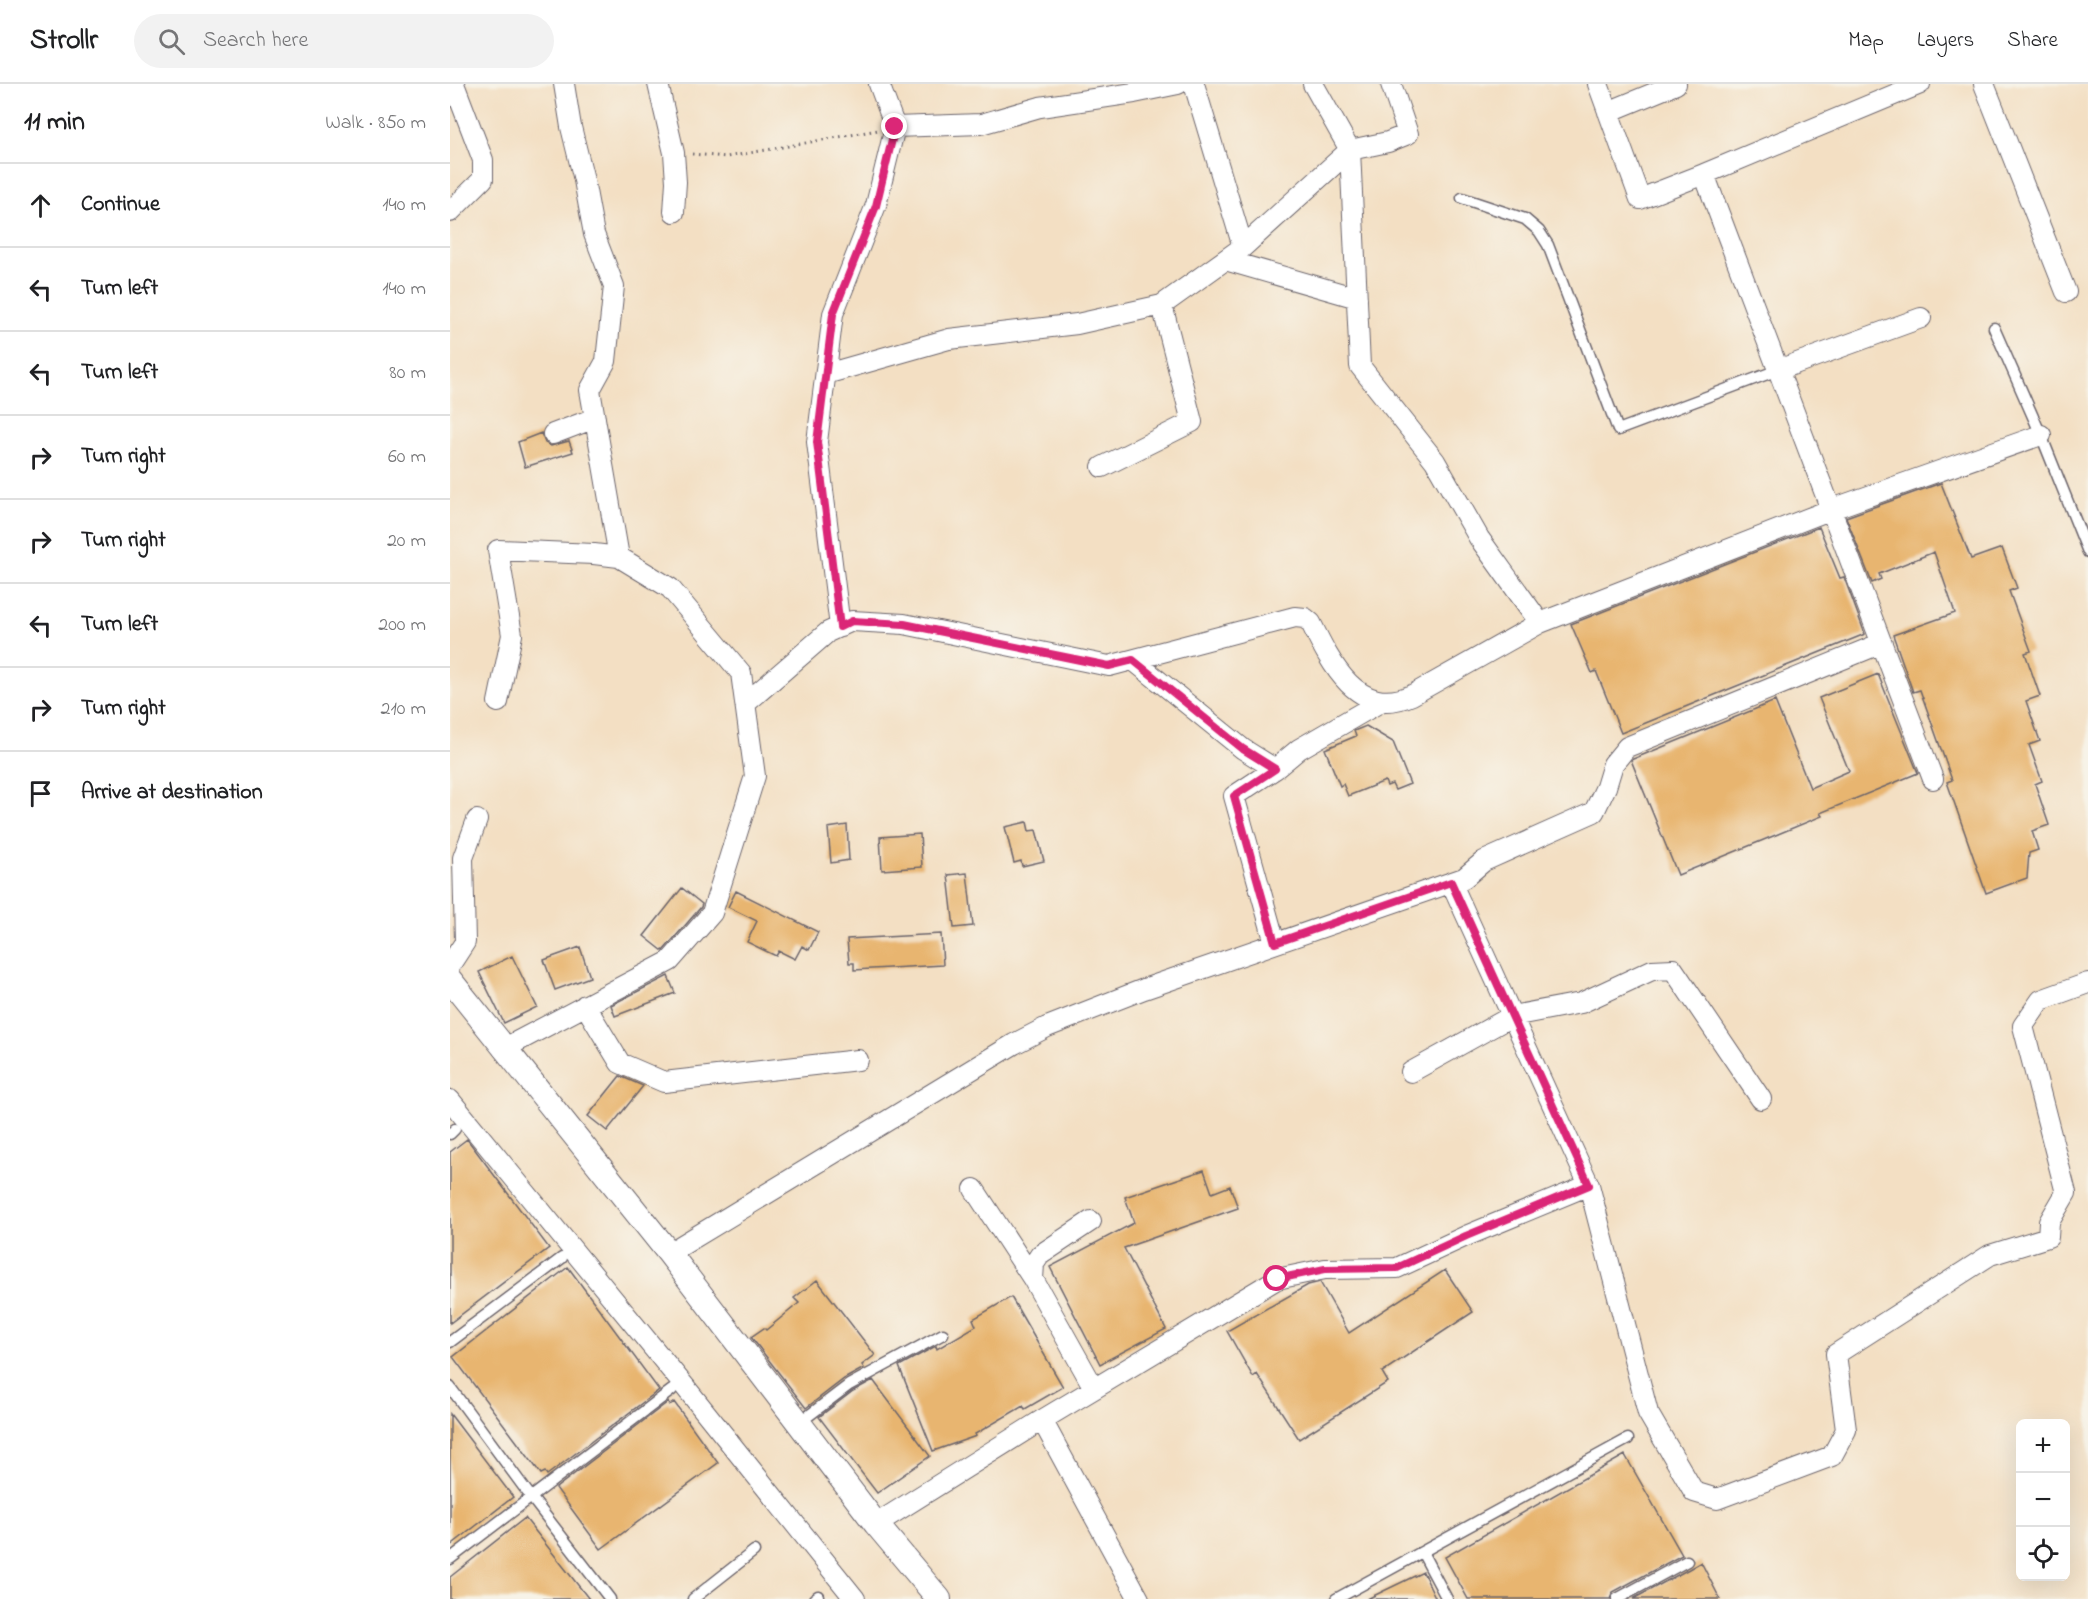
<!DOCTYPE html>
<html lang="en">
<head>
<meta charset="utf-8">
<style>
  body { margin:0; font-family:"Indie Flower",sans-serif; background:#f2f2f2; color:#202124 }
  .controls { position:absolute; right:18px; bottom:18px; display:grid; overflow:hidden; border-radius:9px; box-shadow:0 6px 24px #0002 }
  .controls button { width:54px; height:54px; display:grid; place-items:center; padding:0; border:0; border-bottom:2px solid #e0e0e0; background:#fff; color:#202124; font:30px sans-serif }
  .stop { position:absolute; width:18px; height:18px; margin:-14px; border:4px solid #db2777; border-radius:50%; background:#fff }
  .stop.end { background:#db2777; border-color:#fff; box-shadow:0 2px 6px #0008 }
  .list { margin:0; padding:0; list-style:none }
  h2 { display:flex; justify-content:space-between; align-items:center; height:78px; margin:0; padding:0 24px; font-size:26px }
  h2 small { font-size:20px; font-weight:400; color:#757577 }
  .list li { display:grid; grid-template-columns:39px 1fr auto; gap:18px; align-items:center; box-sizing:border-box; height:84px; padding:0 24px; border-top:2px solid #e0e0e0 }
  .list b { display:block; font-size:22px; white-space:nowrap }
  .list em { font-size:20px; font-style:normal; color:#757577 }
  .icon { flex:none; width:33px; height:33px; fill:none; stroke:currentColor; stroke-width:2; stroke-linecap:round; stroke-linejoin:round }
  .map { position:relative; flex:none; width:1638px; height:1515px; overflow:hidden }
  header { display:flex; align-items:center; gap:36px; box-sizing:border-box; height:84px; padding:0 30px; background:#fff; border-bottom:2px solid #e0e0e0 }
  header strong { font-size:28px }
  nav { display:flex; gap:33px; margin-inline-start:auto; font-size:21px }
  .search { width:420px; height:54px; background:#f2f2f2; display:flex; align-items:center; gap:15px; box-sizing:border-box; padding:0 21px; border-radius:33px; color:#757577; font-size:22px }
  main { display:flex }
  aside { flex:1; background:#fff }
  .map>svg:first-child { display:block }
  .building { fill:#e8b570 }
  .lines { fill:none; stroke-linecap:round; stroke-linejoin:round }
  .service-casing { stroke:#6b646b; stroke-width:13 }
  .minor-casing { stroke:#6b646b; stroke-width:22 }
  .tertiary-casing { stroke:#6b646b; stroke-width:26 }
  .path { stroke:#6b646b; stroke-width:3; stroke-dasharray:1.5 4.5; stroke-linecap:butt }
  .service { stroke:#fff; stroke-width:10 }
  .minor { stroke:#fff; stroke-width:20 }
  .tertiary { stroke:#fff; stroke-width:24 }
  .route { stroke:#db2777; stroke-width:8 }
</style>
</head>
<body>
<header>
<strong>Strollr</strong>
<div class="search"><svg class="icon" aria-label="search" viewBox="0 0 24 24"><circle cx="10" cy="10" r="6"/><path d="M15 15l6 6"/></svg>Search here</div>
<nav><a>Map</a><a>Layers</a><a>Share</a></nav>
</header>
<main>
<aside>
<h2>11 min<small>Walk · 850 m</small></h2>
<ul class="list">
<li><svg class="icon" aria-label="ahead" viewBox="0 0 24 24"><path d="M12 20V5M6 11l6-6 6 6"/></svg><div><b>Continue</b></div><em>140 m</em></li>
<li><svg class="icon" aria-label="left" viewBox="0 0 24 24"><path d="M17 20v-9H6M10 6l-5 5 5 5"/></svg><div><b>Turn left</b></div><em>140 m</em></li>
<li><svg class="icon" aria-label="left" viewBox="0 0 24 24"><path d="M17 20v-9H6M10 6l-5 5 5 5"/></svg><div><b>Turn left</b></div><em>80 m</em></li>
<li><svg class="icon" aria-label="right" viewBox="0 0 24 24"><path d="M7 20v-9h11M14 6l5 5-5 5"/></svg><div><b>Turn right</b></div><em>60 m</em></li>
<li><svg class="icon" aria-label="right" viewBox="0 0 24 24"><path d="M7 20v-9h11M14 6l5 5-5 5"/></svg><div><b>Turn right</b></div><em>20 m</em></li>
<li><svg class="icon" aria-label="left" viewBox="0 0 24 24"><path d="M17 20v-9H6M10 6l-5 5 5 5"/></svg><div><b>Turn left</b></div><em>200 m</em></li>
<li><svg class="icon" aria-label="right" viewBox="0 0 24 24"><path d="M7 20v-9h11M14 6l5 5-5 5"/></svg><div><b>Turn right</b></div><em>210 m</em></li>
<li><svg class="icon" aria-label="arrive" viewBox="0 0 24 24"><path d="M6 21V4h12l-3 4 3 4H6"/></svg><div><b>Arrive at destination</b></div></li>
</ul>
</aside>
<div class="map">
<svg width="1638" height="1515" viewBox="0 0 1638 1515">
  <rect width="100%" height="100%" fill="#f7f3e8"/>
  <filter id="ink" filterUnits="userSpaceOnUse"><feTurbulence type="fractalNoise" baseFrequency=".0167" numOctaves="2"/><feDisplacementMap in="SourceGraphic" scale="12" xChannelSelector="R" yChannelSelector="G"/><feConvolveMatrix kernelMatrix="1 2 1 2 8 2 1 2 1" color-interpolation-filters="sRGB"/></filter>
  <filter id="wash" filterUnits="userSpaceOnUse"><feTurbulence type="fractalNoise" baseFrequency=".008" numOctaves="4" result="noise"/><feDisplacementMap in="SourceGraphic" scale="24" xChannelSelector="R" yChannelSelector="G"/><feGaussianBlur stdDeviation="1.35" result="paint"/><feColorMatrix in="noise" values="0 0 0 0 0 0 0 0 0 0 0 0 0 0 0 0 0 1.4 0 .05"/><feComposite in="paint" operator="in"/></filter>
  <g filter="url(#wash)">
    <rect width="100%" height="100%" fill="#f3dfc3"/>
    <g id="blocks">
      <path class="building" d="M91 349 95 359 101 362 119 357 123 368 75 383 68 358Z
        M1491 399 1521 475 1552 464 1567 504 1559 507 1581 567 1575 569 1590 612 1576 617 1590 657 1579 661 1592 697 1585 700 1599 741 1582 747 1588 766 1579 769 1577 794 1536 809 1497 698 1502 696 1470 606 1463 608 1443 551 1505 529 1484 468 1429 490 1431 495 1422 499 1396 433Z
        M1369 443 1390 494 1394 493 1415 550 1171 649 1146 587 1142 589 1121 540Z
        M1428 590 1468 689 1370 729 1372 732 1228 791 1181 676 1183 675 1325 617 1360 704 1399 687 1369 614Z
        M916 642 943 658 960 700 945 706 942 700 937 702 935 697 898 712 893 700 890 702 875 665 906 652 904 647Z
        M577 738 579 747 586 746 594 777 572 782 571 777 564 779 555 743Z
        M397 741 399 776 381 779 378 744Z
        M470 750 472 783 432 786 430 753Z
        M517 789 523 842 504 844 498 791Z
        M232 804 252 820 251 823 213 867 194 852Z
        M286 807 368 848 359 866 352 862 345 875 329 867 326 872 297 858 307 837 278 823Z
        M491 850 493 881 404 886V879H399L397 855Z
        M130 863 140 893 105 906 94 876Z
        M62 872 87 923 54 939 29 888Z
        M218 892 225 909 165 932 161 921Z
        M170 992 193 1002 157 1047 138 1032Z
        M17 1055 99 1164 0 1239V1068Z
        M754 1086 762 1109 780 1102 788 1124 674 1164 716 1245 650 1280 600 1183 684 1139 675 1113Z
        M118 1183 209 1306 97 1391 95 1388 91 1390 3 1273Z
        M995 1186 1023 1228 932 1288 938 1298 849 1355 807 1290 803 1293 777 1247 858 1201 870 1198 899 1249Z
        M367 1196 425 1271 412 1281 414 1284 394 1295 356 1324 301 1253 314 1244 316 1246 349 1219 344 1214Z
        M561 1213 613 1303 575 1325 573 1322 525 1350 526 1352 483 1367 449 1282 484 1263 486 1262 487 1265 526 1242 523 1235Z
        M423 1296 480 1372 427 1409 369 1333 403 1307Z
        M218 1318 220 1321 224 1318 268 1379 151 1465 106 1404Z
        M0 1330 63 1413 0 1462Z
        M1175 1371 1232 1471 1163 1508 1160 1515H1018L995 1473Z
        M75 1434 139 1515H0V1493Z
        M1251 1478 1270 1515H1183L1239 1485Z
        M973 1488 986 1515H917Z"/>
    </g>
  </g>
  <g filter="url(#ink)">
    <use href="#blocks" fill-opacity="0" stroke="#6b646b" stroke-width="1.5"/>
    <g class="lines">
      <defs>
        <path id="service" d="M1012 114 1075 135 1089 147 1098 161 1168 346 1328 286
          M1544 244 1591 351 1638 468
          M0 1050 5 1045
          M0 1258 112 1174
          M0 1303 81 1413 160 1515
          M349 1339 399 1301 493 1250
          M972 1468 997 1515
          M0 1475 222 1306
          M243 1515 304 1467
          M364 1515 368 1512
          M886 1515 1178 1355
          M1167 1515 1237 1477"/>
        <path id="minor" d="M114 0 121 43 134 96 144 150 164 202 156 277 140 306 169 473
          M208 0 224 69 226 98 224 128
          M744 0 793 163
          M863 0 900 66 938 58 958 50 941 0
          M1148 0 1190 115 1254 90
          M1470 0 1254 90 1483 695
          M1534 0 1616 208
          M1158 28 1226 0
          M445 43 531 40 590 23 684 9 728 0
          M900 66 910 282 985 377 1029 454 1090 539 1382 425 1591 351
          M0 128 33 95V76L4 0
          M775 176 907 214
          M1328 286 1471 234
          M376 290 499 255 627 240 712 221 793 163 900 66
          M103 350 145 334
          M652 383 742 338 712 221
          M390 543 367 358 383 230 426 121 445 43 429 0
          M683 576 793 665 825 685 849 665 932 617
          M48 618 62 551 48 466 144 470 169 473 220 504 291 589 305 692 262 829 220 877 53 965
          M295 620 378 548 402 537 454 540 659 582 845 533 855 534 861 539C881 580 908 635 962 611L1090 539
          M825 685 784 712 825 859
          M0 881 15 858 13 774 27 736
          M135 921 170 979 214 998 408 976
          M961 988 1062 932 1131 919 1202 886 1223 885 1311 1015
          M0 1016 236 1304 405 1515
          M1139 1101 1198 1329 1244 1408 1267 1415 1382 1372 1396 1346 1386 1270 1540 1171 1598 1153 1599 1138 1616 1109 1573 942 1591 916 1638 899
          M524 1105 583 1195 644 1304
          M219 1169 564 960 597 943 694 905 1014 794 1034 777 1144 728 1156 703 1163 680 1177 663 1432 559
          M583 1195 584 1180 590 1171 641 1137
          M592 1336 689 1515
          M426 1440 592 1336 827 1195 875 1185 947 1184 1016 1152 1139 1101 1001 798"/>
        <path id="tertiary" d="M0 896 219 1169 426 1440 489 1515"/>
      </defs>
      <use href="#service" class="service-casing"/>
      <use href="#minor" class="minor-casing"/>
      <use href="#tertiary" class="tertiary-casing"/>
      <path class="path" d="M242 70 277 73 428 46"/>
      <use href="#service" class="service"/>
      <use href="#minor" class="minor"/>
      <use href="#tertiary" class="tertiary"/>
    </g>
  </g>
  <g class="lines" filter="url(#ink)">
    <path class="route" d="M445 43 426 122 383 230 367 358 390 543 402 537 454 540 659 582 683 576 793 665 825 685 784 712 825 859 1001 798 1139 1101 1016 1152 947 1184 875 1185 827 1195"/>
  </g>
</svg>
<div class="controls">
<button>+</button>
<button>−</button>
<button><svg class="icon" aria-label="locate" viewBox="0 0 24 24"><circle cx="12" cy="12" r="6"/><path d="M12 2v4M12 18v4M2 12h4M18 12h4"/></svg></button>
</div>
<div class="stop" style="left:827px;top:1195px"></div>
<div class="stop end" style="left:445px;top:43px"></div>
</div>
</main>
</body>
</html>
